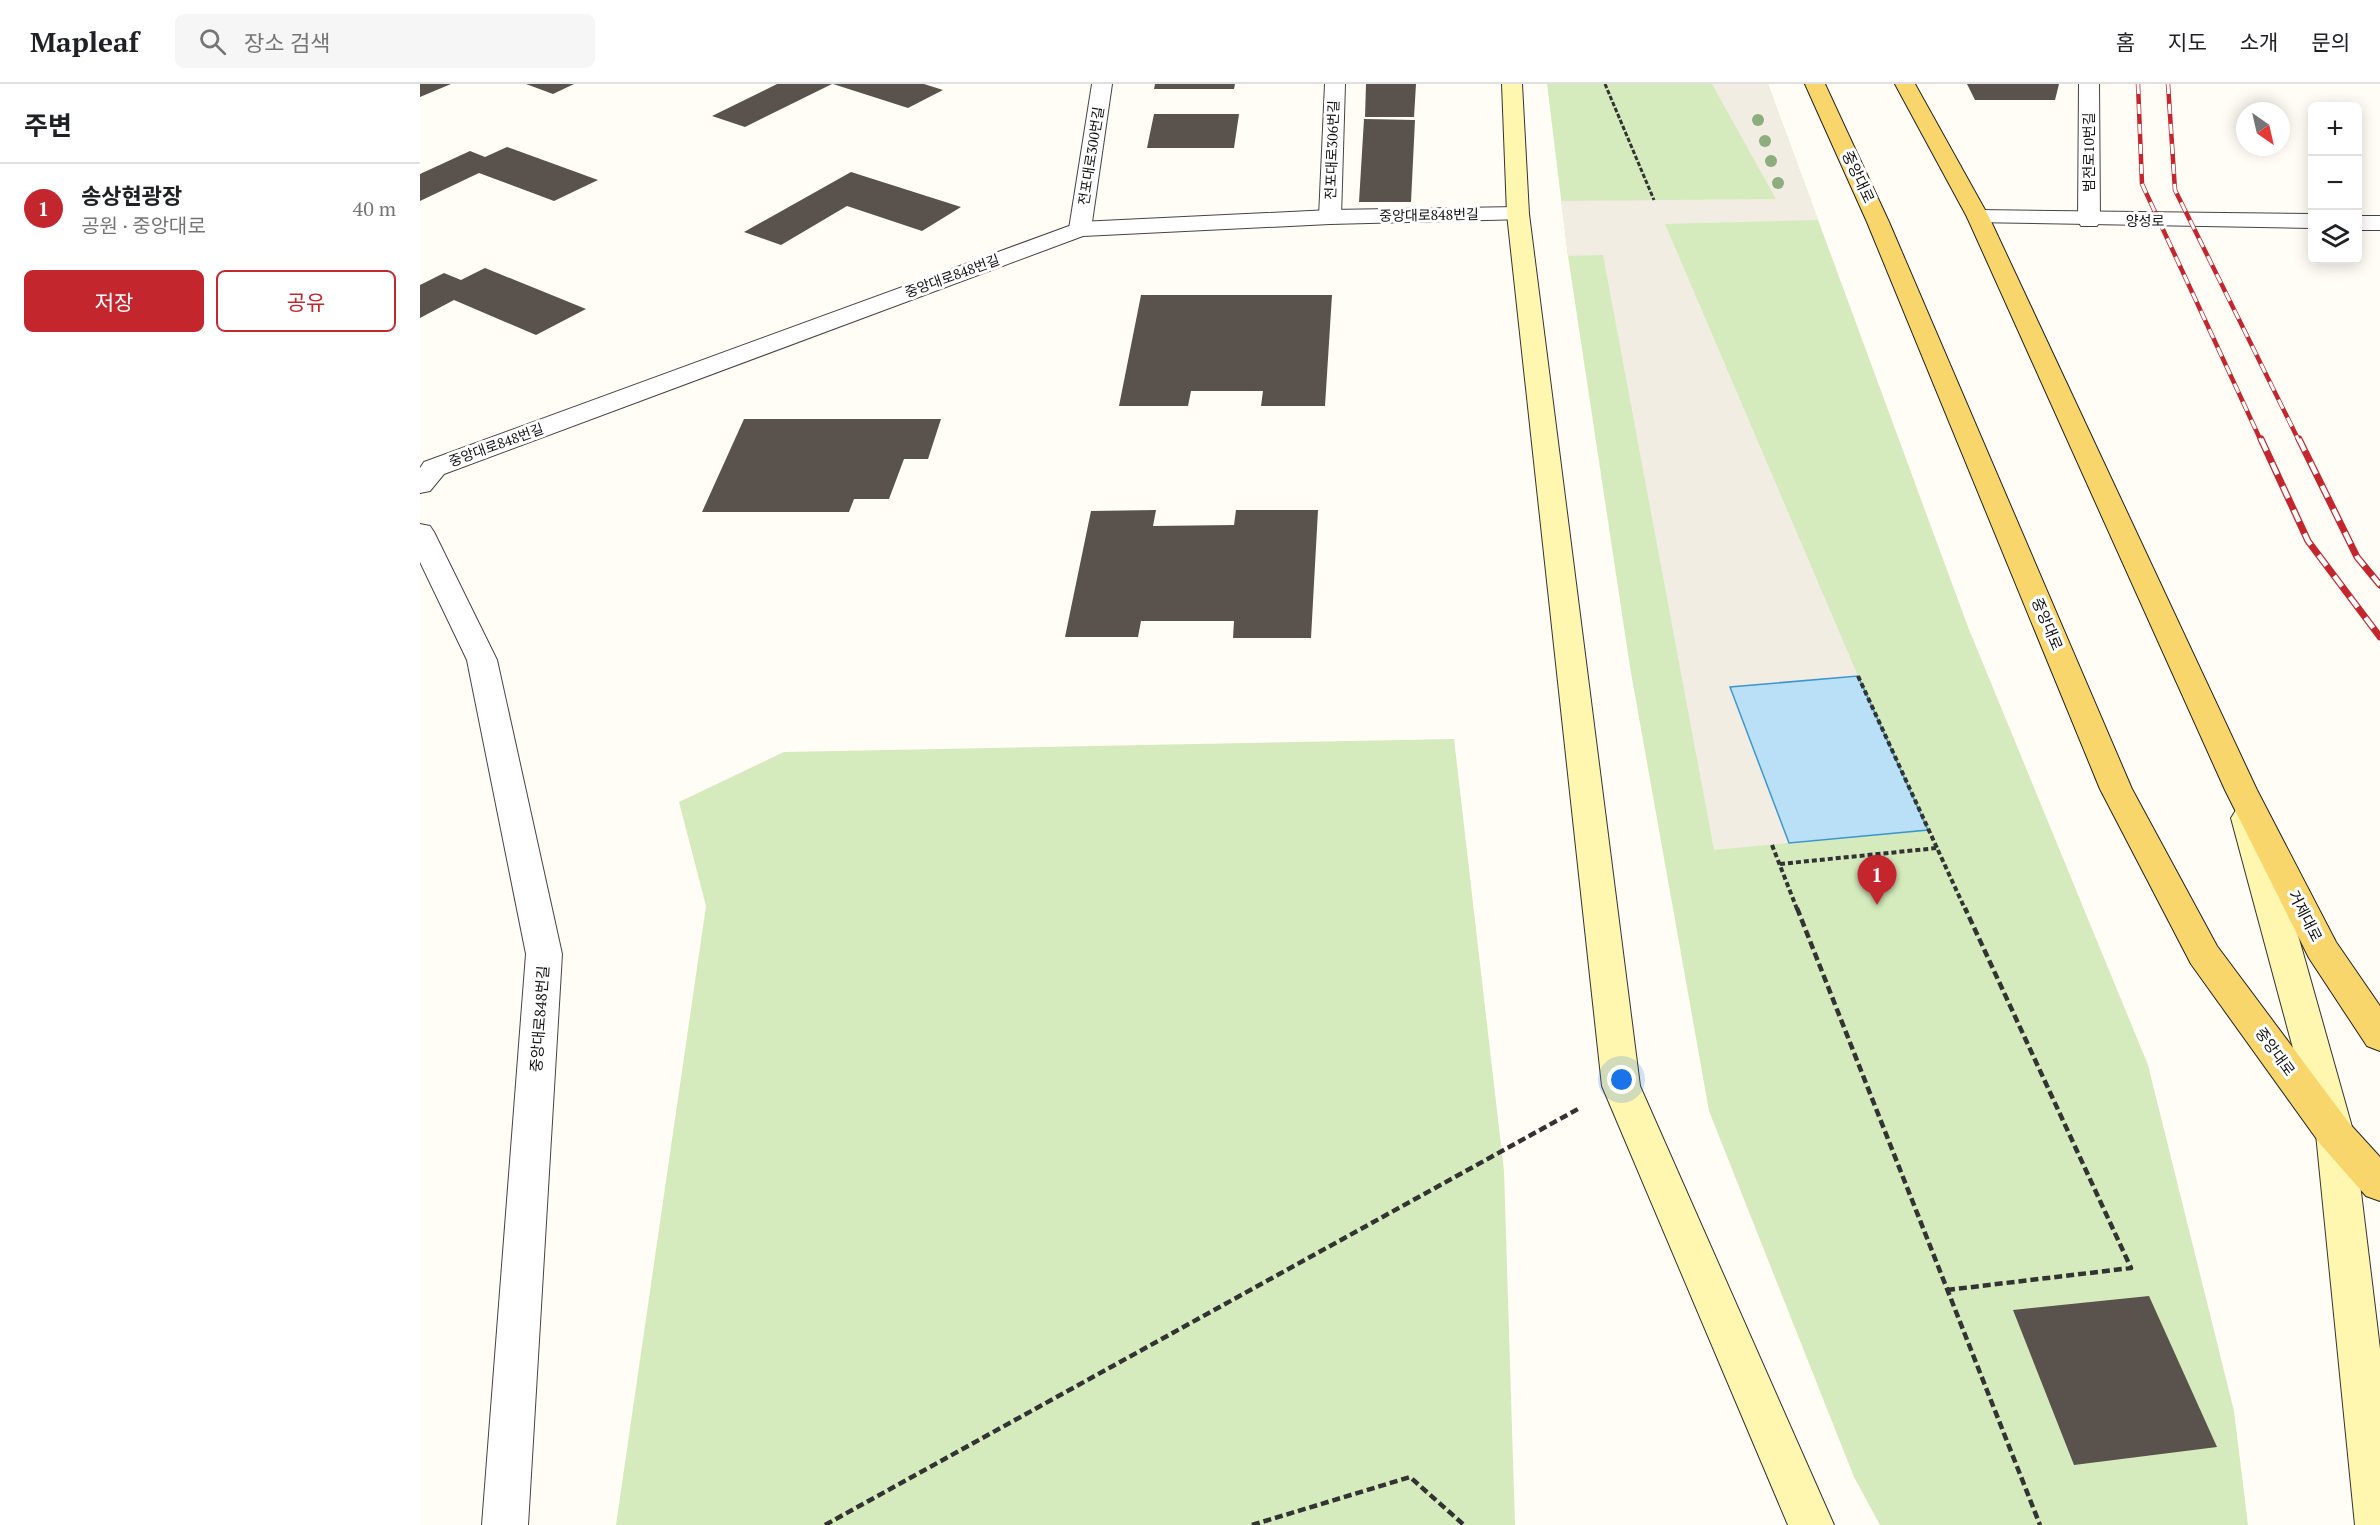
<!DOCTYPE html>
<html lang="ko">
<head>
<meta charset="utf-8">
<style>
  body { margin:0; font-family:"PT Serif","Noto Sans KR",serif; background:#f6f6f6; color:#202124 }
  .controls { position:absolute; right:18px; top:18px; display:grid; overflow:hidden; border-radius:9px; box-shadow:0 3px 15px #0003 }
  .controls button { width:54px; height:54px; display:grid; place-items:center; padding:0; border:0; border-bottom:2px solid #e0e0e0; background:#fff; color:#202124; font:30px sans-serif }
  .compass { position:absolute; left:1816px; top:18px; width:54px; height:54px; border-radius:50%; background:#fff; box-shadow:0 3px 15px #0003; rotate:146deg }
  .you { position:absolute; left:1202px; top:996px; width:21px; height:21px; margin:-15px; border:4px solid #fff; border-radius:50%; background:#1a73e8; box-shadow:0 0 0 9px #1a73e833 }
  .badge { display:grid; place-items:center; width:39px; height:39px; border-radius:50%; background:#c4262e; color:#fff; font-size:20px; font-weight:700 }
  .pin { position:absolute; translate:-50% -50px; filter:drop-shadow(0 2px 3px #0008) }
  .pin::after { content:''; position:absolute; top:32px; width:21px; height:18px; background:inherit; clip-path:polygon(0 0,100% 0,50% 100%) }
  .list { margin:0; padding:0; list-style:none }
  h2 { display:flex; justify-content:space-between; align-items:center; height:78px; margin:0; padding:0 24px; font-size:26px }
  h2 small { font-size:20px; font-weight:400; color:#757577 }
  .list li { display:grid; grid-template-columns:39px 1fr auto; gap:18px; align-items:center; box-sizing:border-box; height:90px; padding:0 24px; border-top:2px solid #e0e0e0 }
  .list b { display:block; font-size:22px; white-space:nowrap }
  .list p { margin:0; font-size:20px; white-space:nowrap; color:#757577 }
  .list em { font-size:20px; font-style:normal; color:#757577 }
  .actions { display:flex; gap:12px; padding:18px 24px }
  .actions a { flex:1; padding:14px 0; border:2px solid #c4262e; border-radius:9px; text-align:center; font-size:21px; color:#c4262e }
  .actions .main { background:#c4262e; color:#fff }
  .icon { flex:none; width:33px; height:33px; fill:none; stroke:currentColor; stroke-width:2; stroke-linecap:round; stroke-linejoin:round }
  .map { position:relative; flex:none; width:1960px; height:1441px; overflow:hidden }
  header { display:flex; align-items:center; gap:36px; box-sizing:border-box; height:84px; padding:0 30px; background:#fff; border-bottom:2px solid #e0e0e0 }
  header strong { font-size:28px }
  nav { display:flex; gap:33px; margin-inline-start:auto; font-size:21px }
  .search { width:420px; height:54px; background:#f6f6f6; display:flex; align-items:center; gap:15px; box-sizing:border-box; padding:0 21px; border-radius:9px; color:#757577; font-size:22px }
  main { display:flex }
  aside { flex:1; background:#fff }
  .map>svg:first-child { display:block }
  .green { fill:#d5ebbd }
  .plaza { fill:#f1ede2 }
  .water { fill:#b9e0f7; stroke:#3f96cf; stroke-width:1.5 }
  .building { fill:#5a524d }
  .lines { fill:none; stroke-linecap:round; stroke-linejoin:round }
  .minor-casing { stroke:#444; stroke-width:2 }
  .tertiary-casing { stroke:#444; stroke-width:2 }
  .secondary-casing { stroke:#333; stroke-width:2 }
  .primary-casing { stroke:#222; stroke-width:2 }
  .path-far2 { stroke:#333; stroke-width:3; stroke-dasharray:4.5 2; stroke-linecap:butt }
  .path-far1 { stroke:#333; stroke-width:4; stroke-dasharray:5 3; stroke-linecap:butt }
  .path { stroke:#333; stroke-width:4.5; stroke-dasharray:8 4; stroke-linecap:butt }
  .minor { fill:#fff; fill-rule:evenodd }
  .tertiary { fill:#fff; fill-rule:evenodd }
  .secondary { fill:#fff6b0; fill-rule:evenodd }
  .primary { fill:#f9d66b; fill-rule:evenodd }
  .rail-far1-casing { stroke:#c4262e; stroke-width:4.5 }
  .rail-casing { stroke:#c4262e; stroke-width:7 }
  .rail-far1 { stroke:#fff; stroke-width:3; stroke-dasharray:10; stroke-linecap:butt }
  .rail { stroke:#fff; stroke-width:4.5; stroke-dasharray:13; stroke-linecap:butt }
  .tree { fill:#8dad7f }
  .labels { text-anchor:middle; stroke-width:6; stroke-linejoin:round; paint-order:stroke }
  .far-street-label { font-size:14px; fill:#111; stroke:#fff }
  .street-label { font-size:15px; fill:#111; stroke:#fff }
</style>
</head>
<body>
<header>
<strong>Mapleaf</strong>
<div class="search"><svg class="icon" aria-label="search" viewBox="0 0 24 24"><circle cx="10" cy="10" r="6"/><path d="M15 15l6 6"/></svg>장소 검색</div>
<nav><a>홈</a><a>지도</a><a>소개</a><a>문의</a></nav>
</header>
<main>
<aside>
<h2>주변<small></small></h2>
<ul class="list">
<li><span class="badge">1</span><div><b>송상현광장</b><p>공원 · 중앙대로</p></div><em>40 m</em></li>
</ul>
<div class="actions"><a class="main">저장</a><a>공유</a></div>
</aside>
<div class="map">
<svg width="1960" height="1441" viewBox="0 0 1960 1441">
  <rect width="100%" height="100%" fill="#fffdf5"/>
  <path class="green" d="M1127 0H1348L1548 543 1728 981 1814 1327 1828 1441H1460L1434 1393 1289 1027 1210 583 1148 172Z
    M1034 655 1084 1087 1095 1441H196L286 822 259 718 364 668Z"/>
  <path class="plaza" d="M1292 0H1348L1398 136 1245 140 1438 592 1310 604 1369 759 1294 766 1183 171 1148 172 1141 117 1356 115Z"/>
  <path class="water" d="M1438 592 1508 746 1369 759 1310 603Z"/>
  <path class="building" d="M0 0H31L0 13Z
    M106 0H154L133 10Z
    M357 0H412L325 43 292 32Z
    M413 0H504L523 6 488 24Z
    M735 0H815L814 5H734Z
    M946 0H996L994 33H945Z
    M1547 0H1639L1635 16H1555Z
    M734 30H819L814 64H727Z
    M944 35 995 36 991 118H939Z
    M87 63 178 96 134 117 59 89 0 117V90L50 67 65 73Z
    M431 88 541 123 502 147 427 122 361 161 324 148Z
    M65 184 166 225 116 251 34 216 0 234V201L24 189 41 196Z
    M721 211H912L905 322H841L843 307H771L768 322H699Z
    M324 335H521L508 375H484L469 415H434L429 428H282Z
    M736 426 733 442 814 441 816 426H898L891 554H813L814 537H721L718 553H645L671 427Z
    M1729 1212 1797 1363 1654 1381 1593 1226Z"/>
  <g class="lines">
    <defs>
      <path id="minor" d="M672 0H692L671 145 668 150H652L649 145Z
        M905 0H925L921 133 918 138H902L899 133Z
        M1659 0H1679L1680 137 1677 142H1661L1658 137Z"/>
      <path id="tertiary" d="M1098 123 1106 125 1109 130 1106 135 910 140 663 152 24 390 10 407 0 409V384L4 378 660 138 910 126Z
        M1558 126 1892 130V144L1550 138 1547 133 1550 128Z
        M1938 132H1960V146H1938Z
        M0 440 10 442 14 448 77 576 142 870 108 1441H62L106 870 47 576 0 478Z"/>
      <path id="secondary" d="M1082 0H1102L1109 130 1220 1002 1414 1441H1368L1182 1002 1087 130Z
        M1828 722 1840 726 1845 734 1934 1050 1960 1265V1441H1935L1896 1050 1811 734 1816 726Z"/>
      <path id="primary" d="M1385 0H1405L1469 138 1712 705 1797 862 1929 1039 1960 1073V1117L1946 1112 1901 1061 1771 880 1680 705 1447 138Z
        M1475 0H1495L1569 133 1837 706 1916 858 1960 922V967L1947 962 1889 874 1805 706 1547 133Z"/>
    </defs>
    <use href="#minor" class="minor-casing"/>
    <use href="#tertiary" class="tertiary-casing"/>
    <use href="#secondary" class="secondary-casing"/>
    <use href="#primary" class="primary-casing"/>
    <path class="path-far2" d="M1185 0 1234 116"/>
    <path class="path-far1" d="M1438 592 1517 764
      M1352 761 1377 825
      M1360 780 1517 764 1545 825"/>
    <path class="path" d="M1377 824 1620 1441
      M1527 1206 1711 1184 1545 824
      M405 1441 1158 1025
      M832 1441 990 1393 1044 1441"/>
    <use href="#minor" class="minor"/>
    <use href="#tertiary" class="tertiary"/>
    <use href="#secondary" class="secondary"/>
    <use href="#primary" class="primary"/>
    <defs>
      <path id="rail-far1" d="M1718 0 1722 100 1841 357
        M1748 0 1755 106 1879 357"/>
      <path id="rail" d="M1841 355 1888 457 1960 553
        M1879 355 1937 473 1960 501"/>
    </defs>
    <use href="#rail-far1" class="rail-far1-casing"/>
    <use href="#rail" class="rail-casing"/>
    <use href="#rail-far1" class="rail-far1"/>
    <use href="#rail" class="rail"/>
  </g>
  <g class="tree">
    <circle cx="1338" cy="36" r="6"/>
    <circle cx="1345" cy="57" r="6"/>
    <circle cx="1351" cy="77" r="6"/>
    <circle cx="1358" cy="99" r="6"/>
  </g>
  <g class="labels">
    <g class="far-street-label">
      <text transform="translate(912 66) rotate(-88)" y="5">전포대로306번길</text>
      <text transform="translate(1669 68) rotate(-90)" y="5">범전로10번길</text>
      <text transform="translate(671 72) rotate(-81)" y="5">전포대로300번길</text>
      <text transform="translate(1009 131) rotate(-1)" y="5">중앙대로848번길</text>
      <text x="1725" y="142">양성로</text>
      <text transform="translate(532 192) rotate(-20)" y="5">중앙대로848번길</text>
      <text transform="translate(76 361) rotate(-20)" y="5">중앙대로848번길</text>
    </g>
    <g class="street-label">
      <text transform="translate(1438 93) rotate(65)" y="5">중앙대로</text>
      <text transform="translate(1627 540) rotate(67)" y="5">중앙대로</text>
      <text transform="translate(1885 832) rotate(63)" y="5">거제대로</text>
      <text transform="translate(120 935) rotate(-86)" y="5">중앙대로848번길</text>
      <text transform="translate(1855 968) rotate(54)" y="5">중앙대로</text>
    </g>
  </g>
</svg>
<div class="controls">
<button>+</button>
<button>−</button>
<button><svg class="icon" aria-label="layers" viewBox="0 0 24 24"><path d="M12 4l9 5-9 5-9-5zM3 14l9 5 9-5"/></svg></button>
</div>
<svg class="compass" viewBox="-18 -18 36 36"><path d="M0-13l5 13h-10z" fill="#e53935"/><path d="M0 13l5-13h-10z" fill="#757577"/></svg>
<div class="you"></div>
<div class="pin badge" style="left:1457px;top:821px">1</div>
</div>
</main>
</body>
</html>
